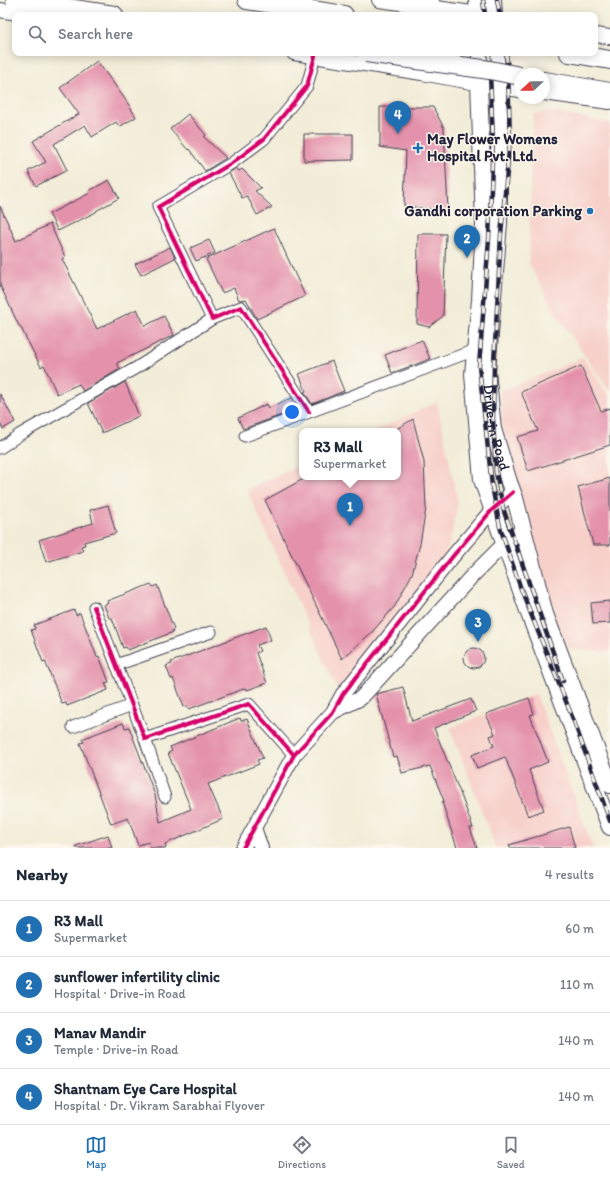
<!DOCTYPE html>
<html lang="en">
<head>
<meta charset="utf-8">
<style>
  body { margin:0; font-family:Itim,sans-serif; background:#f2f2f3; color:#1f2937 }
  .compass { position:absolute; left:514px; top:68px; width:36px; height:36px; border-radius:50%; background:#fff; box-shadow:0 2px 10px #0003; rotate:248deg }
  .you { position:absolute; left:292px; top:412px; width:14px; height:14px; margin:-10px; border:3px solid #fff; border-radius:50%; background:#1a73e8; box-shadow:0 0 0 6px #1a73e833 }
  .badge { display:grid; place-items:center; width:26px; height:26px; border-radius:50%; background:#1f6fb2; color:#fff; font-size:13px; font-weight:700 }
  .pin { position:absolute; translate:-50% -33px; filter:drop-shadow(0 1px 2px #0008) }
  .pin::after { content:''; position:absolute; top:21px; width:14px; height:12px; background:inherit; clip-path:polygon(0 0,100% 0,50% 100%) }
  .popup { position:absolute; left:299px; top:428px; width:102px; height:52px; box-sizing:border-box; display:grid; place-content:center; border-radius:8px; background:#fff; filter:drop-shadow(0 1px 3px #0005); font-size:13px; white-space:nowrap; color:#747a83 }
  .popup b { font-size:15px; color:#1f2937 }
  .popup::after { content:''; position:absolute; left:50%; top:100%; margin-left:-8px; border:8px solid transparent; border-top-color:#fff }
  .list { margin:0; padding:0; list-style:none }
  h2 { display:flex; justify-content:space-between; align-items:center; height:52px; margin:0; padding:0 16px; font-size:17px }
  h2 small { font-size:13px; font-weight:400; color:#747a83 }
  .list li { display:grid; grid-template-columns:26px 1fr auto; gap:12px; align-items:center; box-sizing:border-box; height:56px; padding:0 16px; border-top:1px solid #e0e1e3 }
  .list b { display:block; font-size:15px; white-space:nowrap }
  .list p { margin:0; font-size:13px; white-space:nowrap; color:#747a83 }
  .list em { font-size:13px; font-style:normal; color:#747a83 }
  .icon { flex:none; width:22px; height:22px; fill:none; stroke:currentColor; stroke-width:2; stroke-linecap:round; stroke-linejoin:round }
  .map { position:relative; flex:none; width:610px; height:848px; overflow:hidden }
  .search { position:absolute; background:#fff; box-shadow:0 2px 10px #0003; left:12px; right:12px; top:12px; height:44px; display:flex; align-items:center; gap:10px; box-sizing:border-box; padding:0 14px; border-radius:8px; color:#747a83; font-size:15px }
  .sheet { height:276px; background:#fff }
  nav { display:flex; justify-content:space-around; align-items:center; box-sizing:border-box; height:56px; border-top:1px solid #e0e1e3; background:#fff; font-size:11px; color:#747a83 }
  nav a { display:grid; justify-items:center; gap:2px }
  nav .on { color:#1f6fb2 }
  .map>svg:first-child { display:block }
  .built { fill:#f7d0ca }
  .building { fill:#e492ac }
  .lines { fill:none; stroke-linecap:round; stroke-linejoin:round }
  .minor-casing { stroke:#414053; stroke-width:13 }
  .tertiary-casing { stroke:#414053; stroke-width:16 }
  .secondary-casing { stroke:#414053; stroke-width:18 }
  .primary-casing { stroke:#414053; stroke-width:20 }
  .minor { stroke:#fff; stroke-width:11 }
  .tertiary { stroke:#fff; stroke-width:14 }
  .secondary { stroke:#fff; stroke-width:16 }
  .primary { stroke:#fff; stroke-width:18 }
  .rail-casing { stroke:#22223b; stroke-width:4.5 }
  .rail { stroke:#fbf7ec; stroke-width:3; stroke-dasharray:9; stroke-linecap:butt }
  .primary-bridge-casing { stroke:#414053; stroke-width:20; stroke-linecap:butt }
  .primary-bridge { stroke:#fff; stroke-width:18 }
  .cycleway-casing { stroke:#fbf7ec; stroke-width:6 }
  .cycleway { stroke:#d6006c; stroke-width:4 }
  .poi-dot { fill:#1f6fb2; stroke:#fbf7ec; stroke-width:1.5 }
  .labels { text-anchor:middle; stroke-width:3; stroke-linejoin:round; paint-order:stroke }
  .poi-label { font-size:15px; font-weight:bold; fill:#22223b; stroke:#fbf7ec; text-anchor:start }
  .street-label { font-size:15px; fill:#22223b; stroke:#fbf7ec }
</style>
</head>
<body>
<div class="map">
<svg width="610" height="848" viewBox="0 0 610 848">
  <rect width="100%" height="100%" fill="#fbf7ec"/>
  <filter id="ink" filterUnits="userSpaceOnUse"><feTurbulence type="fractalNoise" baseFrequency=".025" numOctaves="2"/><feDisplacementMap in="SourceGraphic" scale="8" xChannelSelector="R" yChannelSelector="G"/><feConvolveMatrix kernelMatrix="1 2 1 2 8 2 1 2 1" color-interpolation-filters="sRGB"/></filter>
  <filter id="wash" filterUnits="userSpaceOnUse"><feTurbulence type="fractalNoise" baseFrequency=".012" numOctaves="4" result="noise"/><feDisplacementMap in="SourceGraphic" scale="16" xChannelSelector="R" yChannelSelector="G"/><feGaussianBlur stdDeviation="0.9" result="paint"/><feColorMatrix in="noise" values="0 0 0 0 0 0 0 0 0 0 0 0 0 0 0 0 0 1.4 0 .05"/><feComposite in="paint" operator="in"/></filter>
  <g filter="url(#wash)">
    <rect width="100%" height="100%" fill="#f2edd8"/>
    <path class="built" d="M548 111 610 123V392L556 314 529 263 531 150 533 114Z
      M583 358 610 397V652L569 649 551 611 503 436 500 391Z
      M437 402 458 503 449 545 421 608 373 659 337 689 247 490 302 464V477H398V431H374Z
      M536 694 593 848H496L450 728Z"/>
    <g id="blocks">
      <path class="building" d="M97 61 125 99 136 117 119 127 116 122 92 137 85 125 54 144 67 170 36 186 28 171 46 162 33 141 79 114 60 88Z
        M380 107H433L444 128 448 211 404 206 406 151 380 147Z
        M188 114 206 135 204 137 226 158 205 171 189 149 188 150 170 129Z
        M304 134H353V160L304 161Z
        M236 168 239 171 242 169 261 188 255 191 272 207 257 215 247 196 242 198 229 173Z
        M109 180 119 198 96 211V212L58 231 49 214 90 193 89 191Z
        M0 206 16 241 50 224 65 257 62 259 97 329 137 309 145 326 164 316 174 335 117 363 120 369 83 391 79 384 57 394 44 365 41 367 20 326H19L0 285Z
        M274 228 305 296 257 319 246 299 239 300 234 288 222 293 206 259Z
        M418 234H446L443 316 429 327 417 324Z
        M209 240 215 253 196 261 190 248Z
        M170 247 175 258 141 275 135 264Z
        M422 340 430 359 392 373 385 355Z
        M332 361 344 391 312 404 304 392 306 391 299 374Z
        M581 366 601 411 610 408V445L528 471 517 437 538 431 521 392Z
        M125 382 139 416 102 433 88 403Z
        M0 394 15 422 3 429 0 423Z
        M291 398 298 409 243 429 238 418 267 404 269 408Z
        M413 419 424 462 426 508 420 544 412 574 395 606 372 632 342 659 265 500 307 477H398V428Z
        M610 478V545H593L578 487Z
        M108 505 116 533 84 542 85 545 81 546 83 551 46 562 39 540 93 523 90 510Z
        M151 584 153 587 157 585 174 629 172 630 173 632 128 650 126 647 123 648 112 618H109L104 605 108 603 107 601Z
        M610 601V623L593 624 591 603Z
        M74 610 76 615 80 613 97 657 99 656 109 682 105 683 108 690 67 706 66 703 62 704 45 661 43 662 31 630 35 629 34 625Z
        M266 626 271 640 257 645 260 651 256 653 267 683 247 690 246 688 189 709 187 706 184 707 173 678 171 679 166 666 172 664 171 662Z
        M464 658a10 10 0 1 1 20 0a10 10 0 1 1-20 0Z
        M403 687 412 721 471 699 476 711 434 728 461 795 473 828H470L477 848H457L442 802 444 801 430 766 402 773 397 756 393 757 376 694Z
        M529 698 534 714 530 715 548 762 529 770 544 810 528 816 505 757 477 768 472 755 494 746 490 736 495 734 486 714Z
        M240 718 241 721 247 719 263 758 257 760 259 764 208 784 223 819 165 844 166 848H150L149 842 138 845 128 818 111 824 80 743 84 742 82 739 123 723 125 728 129 727 155 795 160 822 191 809 168 753 172 751 170 747Z
        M569 827 575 848H510L509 845Z
        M108 835 112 848H76V846Z"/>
    </g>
  </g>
  <g filter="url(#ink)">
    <use href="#blocks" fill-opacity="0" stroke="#414053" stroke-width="1"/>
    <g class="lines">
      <defs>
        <path id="minor" d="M309 412 241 307 212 319 158 207 232 163 264 139 307 86 315 56
          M245 436 475 350
          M0 448 19 435 136 368 212 319
          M94 607 145 739 249 704 294 755
          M116 665 211 632
          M73 727 132 705
          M145 739 165 797"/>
        <path id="tertiary" d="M379 0 486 15
          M0 10 28 15
          M595 35 610 37
          M294 53 422 73 498 87 520 90
          M544 93 610 102
          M333 712 361 698 472 576 504 544 523 530
          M254 828 261 848
          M243 848 294 755 333 712 343 694 453 556 492 510 513 492"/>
        <g id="secondary">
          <path d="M477 0 478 15"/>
          <path d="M493 0 494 15"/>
          <path d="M414 5 431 0"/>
          <path d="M480 53 479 83 484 224 480 300 473 374 482 480 531 619 610 827"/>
          <path id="s1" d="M496 53 499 114V223L487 371 493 429 509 482 515 498 545 614 610 785"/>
        </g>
        <path id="primary" d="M15 0 114 15
          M247 0 344 15
          M569 53 610 60
          M544 81 610 92"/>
      </defs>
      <use href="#minor" class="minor-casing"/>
      <use href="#tertiary" class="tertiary-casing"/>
      <use href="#secondary" class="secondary-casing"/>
      <use href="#primary" class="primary-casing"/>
      <use href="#minor" class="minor"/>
      <use href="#tertiary" class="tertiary"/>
      <use href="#secondary" class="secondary"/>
      <use href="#primary" class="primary"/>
      <defs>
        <path id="rail" d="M483 0 485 15
          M497 0 500 15
          M489 53 493 139 489 239 479 366 492 486 500 527 521 589 573 719 610 821
          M506 53 508 70 510 139 501 235 494 363 493 419 496 472 503 508 563 681"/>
      </defs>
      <use href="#rail" class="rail-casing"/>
      <use href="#rail" class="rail"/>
      <defs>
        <path id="primary-bridge" d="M366 53 490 70 520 76"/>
      </defs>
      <use href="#primary-bridge" class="primary-bridge-casing"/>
      <use href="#primary-bridge" class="primary-bridge"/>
      <defs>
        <path id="cycleway" d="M309 412 241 307 212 319 158 207 232 163 264 139 307 86 315 56
          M94 607 145 739 249 704 294 755
          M243 848 294 755 333 712 343 694 453 556 492 510 513 492"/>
      </defs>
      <use href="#cycleway" class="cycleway-casing"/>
      <use href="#cycleway" class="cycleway"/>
    </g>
  </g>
  <g class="poi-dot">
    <path d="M416 142h4v4h4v4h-4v4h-4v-4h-4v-4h4z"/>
    <circle cx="590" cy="211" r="4"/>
  </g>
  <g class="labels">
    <g class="poi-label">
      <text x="427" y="144">May Flower Womens<tspan x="427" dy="17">Hospital Pvt. Ltd.</tspan></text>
      <text x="582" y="216" text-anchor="end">Gandhi corporation Parking</text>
    </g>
    <g class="street-label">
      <text dy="5" stroke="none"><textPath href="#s1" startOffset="376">Drive-in Road</textPath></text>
    </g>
  </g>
</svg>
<svg class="compass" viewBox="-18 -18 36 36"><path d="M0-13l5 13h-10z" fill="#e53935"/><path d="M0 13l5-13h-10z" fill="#747a83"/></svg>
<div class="you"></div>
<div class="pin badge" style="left:350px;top:526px">1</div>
<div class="popup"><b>R3 Mall</b>Supermarket</div>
<div class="pin badge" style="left:467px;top:258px">2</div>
<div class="pin badge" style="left:478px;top:642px">3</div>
<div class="pin badge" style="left:398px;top:134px">4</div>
<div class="search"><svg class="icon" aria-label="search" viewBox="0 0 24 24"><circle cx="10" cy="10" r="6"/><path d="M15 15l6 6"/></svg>Search here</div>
</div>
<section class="sheet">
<h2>Nearby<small>4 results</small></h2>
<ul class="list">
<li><span class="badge">1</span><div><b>R3 Mall</b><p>Supermarket</p></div><em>60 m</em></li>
<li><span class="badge">2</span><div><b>sunflower infertility clinic</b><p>Hospital · Drive-in Road</p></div><em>110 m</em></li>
<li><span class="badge">3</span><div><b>Manav Mandir</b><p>Temple · Drive-in Road</p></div><em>140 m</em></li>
<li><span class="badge">4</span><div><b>Shantnam Eye Care Hospital</b><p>Hospital · Dr. Vikram Sarabhai Flyover</p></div><em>140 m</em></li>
</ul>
</section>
<nav>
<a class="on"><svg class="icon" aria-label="map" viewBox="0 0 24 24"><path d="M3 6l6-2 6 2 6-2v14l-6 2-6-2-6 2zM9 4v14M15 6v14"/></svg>Map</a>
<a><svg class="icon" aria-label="directions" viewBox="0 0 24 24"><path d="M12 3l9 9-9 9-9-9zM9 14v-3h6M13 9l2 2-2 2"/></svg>Directions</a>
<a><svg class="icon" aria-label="saved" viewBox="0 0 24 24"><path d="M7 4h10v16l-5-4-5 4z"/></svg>Saved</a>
</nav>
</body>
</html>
